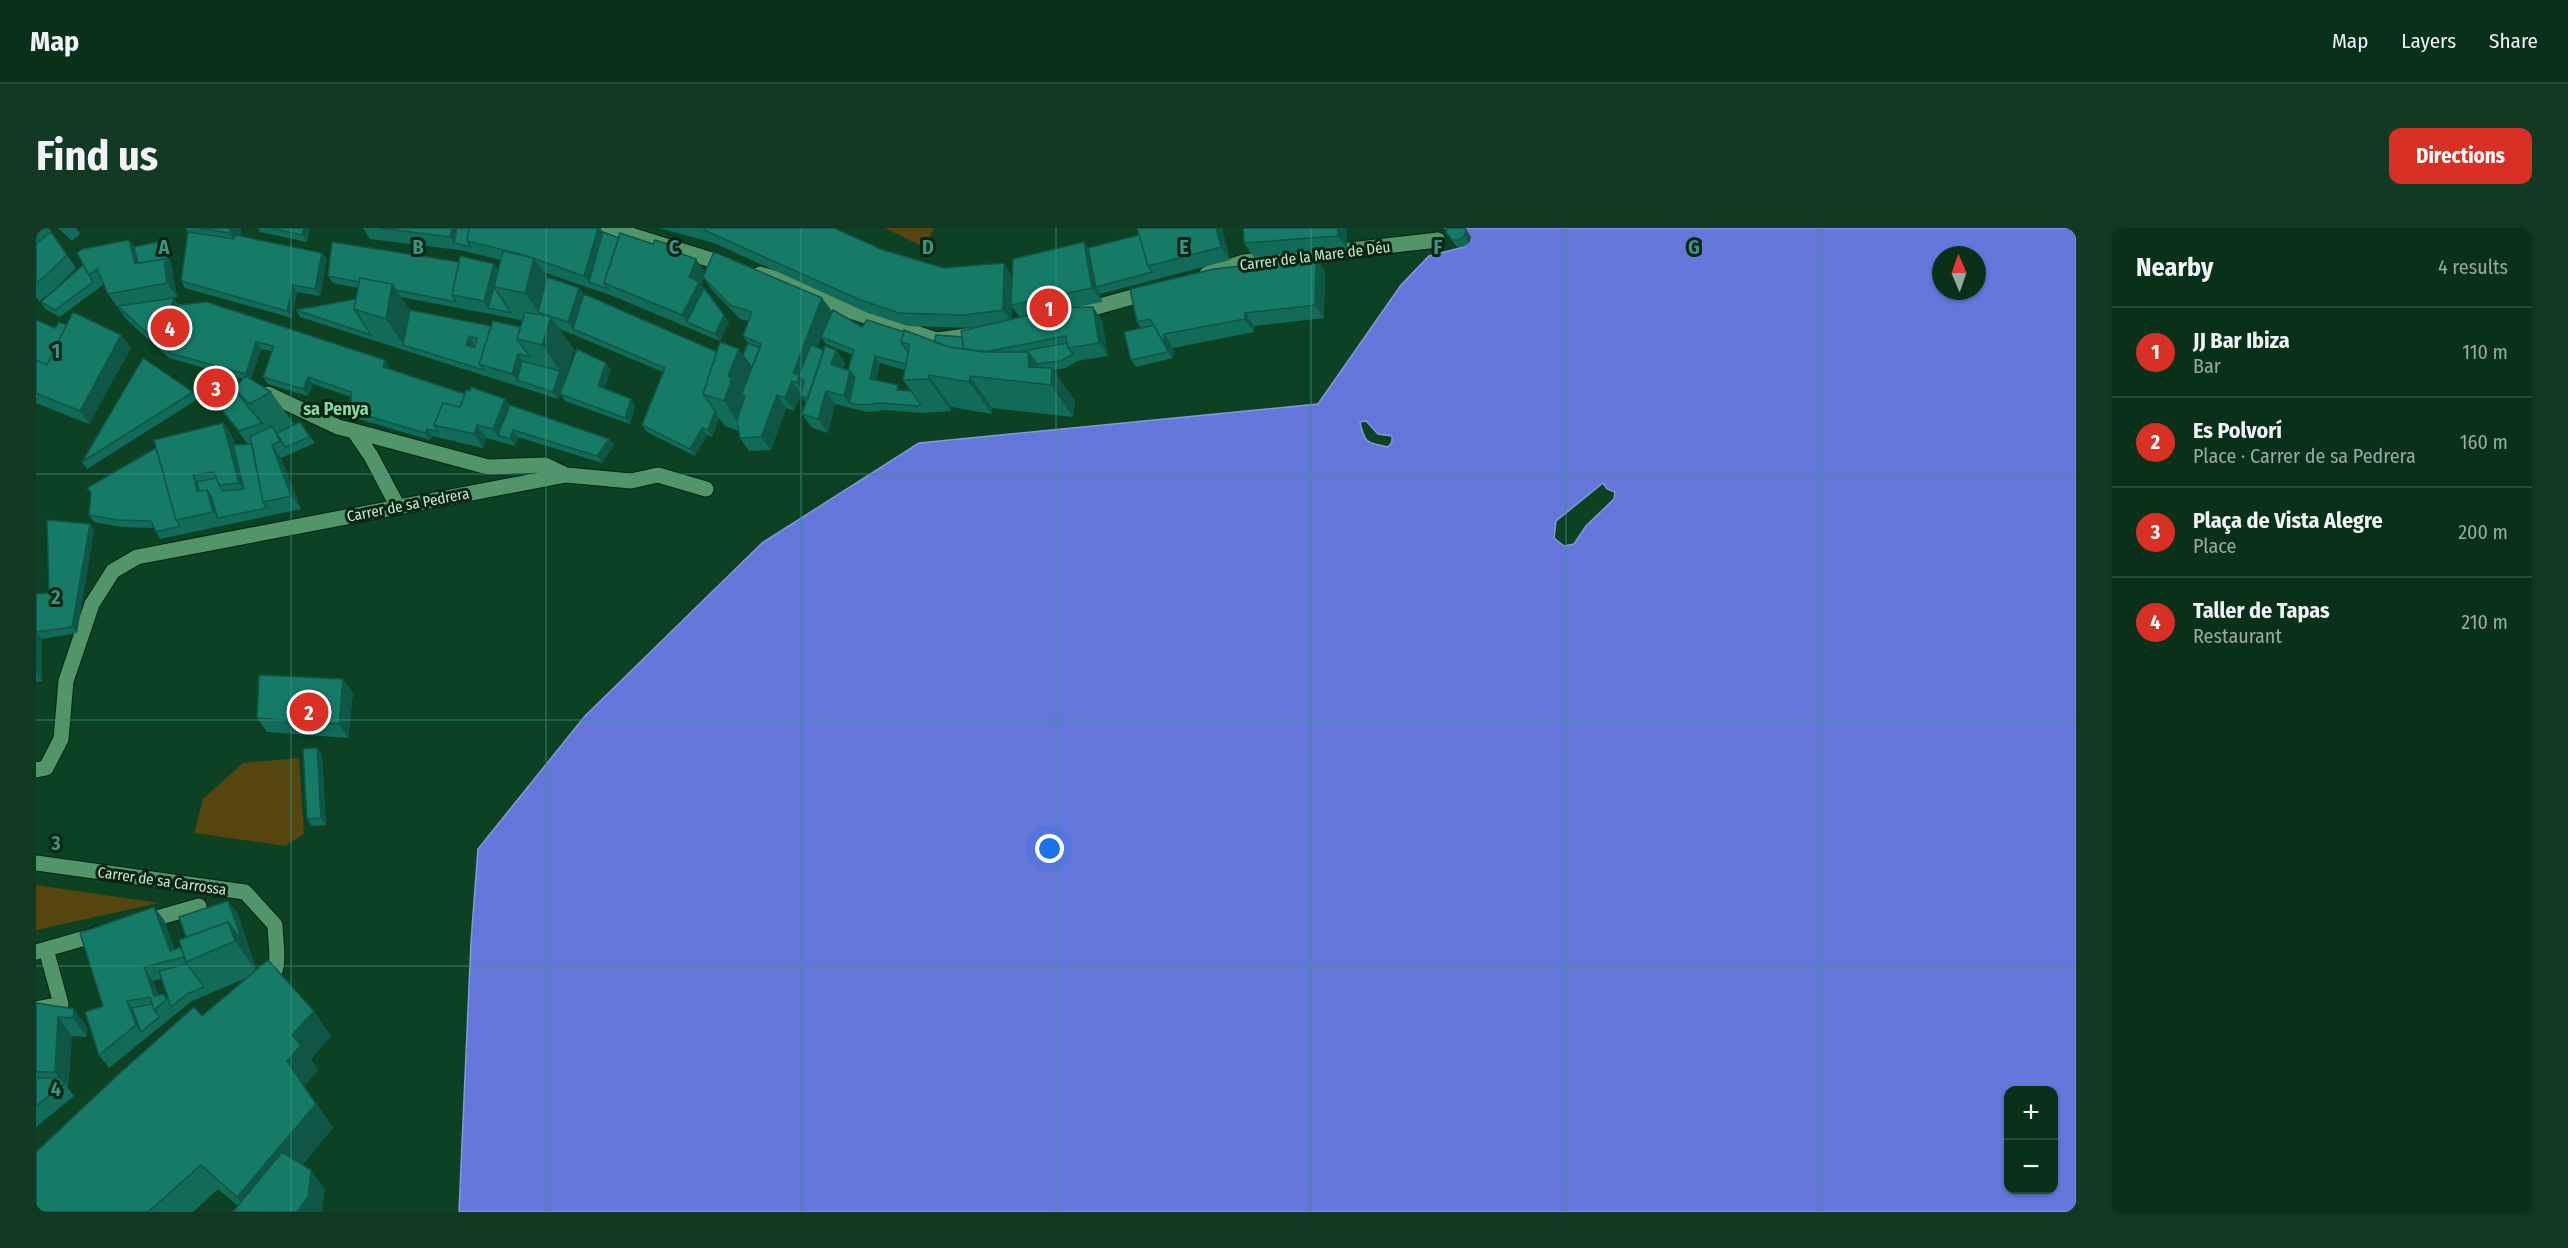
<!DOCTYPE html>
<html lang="en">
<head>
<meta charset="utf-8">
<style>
  body { margin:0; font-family:"Fira Sans Condensed",sans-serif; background:#123923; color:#f1f3f6 }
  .controls { position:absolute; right:18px; bottom:18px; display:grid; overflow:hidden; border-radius:12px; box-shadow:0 2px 4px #0004 }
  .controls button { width:54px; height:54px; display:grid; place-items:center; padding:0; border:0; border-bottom:2px solid #294c39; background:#09311a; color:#f1f3f6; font:30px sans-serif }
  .compass { position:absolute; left:1896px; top:18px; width:54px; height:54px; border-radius:50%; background:#09311a; box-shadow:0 2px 4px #0004; rotate:358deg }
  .you { position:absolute; left:1014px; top:621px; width:21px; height:21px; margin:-15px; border:4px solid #fff; border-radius:50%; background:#1a73e8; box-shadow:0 0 0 9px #1a73e833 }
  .badge { display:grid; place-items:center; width:39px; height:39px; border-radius:50%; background:#d93025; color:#fff; font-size:20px; font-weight:700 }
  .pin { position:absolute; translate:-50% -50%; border:3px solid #fff; box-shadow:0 2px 6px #0006 }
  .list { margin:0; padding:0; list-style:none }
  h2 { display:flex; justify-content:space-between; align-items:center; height:78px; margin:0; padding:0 24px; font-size:26px }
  h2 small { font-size:20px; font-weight:400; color:#99a9a2 }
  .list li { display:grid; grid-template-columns:39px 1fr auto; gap:18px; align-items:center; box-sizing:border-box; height:90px; padding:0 24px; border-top:2px solid #294c39 }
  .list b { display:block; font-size:22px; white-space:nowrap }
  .list p { margin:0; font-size:20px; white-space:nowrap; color:#99a9a2 }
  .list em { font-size:20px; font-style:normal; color:#99a9a2 }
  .map { position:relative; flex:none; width:2040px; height:984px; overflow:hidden; border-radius:12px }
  header { display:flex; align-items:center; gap:36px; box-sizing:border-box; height:84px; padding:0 30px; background:#09311a; border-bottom:2px solid #294c39 }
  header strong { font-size:28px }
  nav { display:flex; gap:33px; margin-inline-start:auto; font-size:21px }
  .intro { display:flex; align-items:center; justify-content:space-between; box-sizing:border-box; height:144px; padding:0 36px }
  h1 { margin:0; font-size:42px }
  .button { padding:15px 27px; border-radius:12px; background:#d93025; color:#fff; font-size:21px; font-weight:700 }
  main { display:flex; gap:36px; padding:0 36px }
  aside { flex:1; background:#09311a; border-radius:12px; box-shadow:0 2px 4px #0004 }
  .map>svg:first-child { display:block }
  .green { fill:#54460e }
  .water { fill:#6677db; stroke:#8399d8; stroke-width:1.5; fill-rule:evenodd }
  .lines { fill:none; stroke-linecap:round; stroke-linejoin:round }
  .street-casing { stroke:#012510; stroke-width:17 }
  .street { stroke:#53956a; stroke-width:15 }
  .wall { fill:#126a58; fill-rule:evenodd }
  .shaded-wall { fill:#0f5647 }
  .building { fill:#157b66; stroke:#0f5647; stroke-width:1.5; fill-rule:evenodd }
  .grid { fill:none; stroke:#3d9286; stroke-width:1.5; stroke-opacity:0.55 }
  .labels { text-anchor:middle; stroke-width:6; stroke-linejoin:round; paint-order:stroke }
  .street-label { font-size:15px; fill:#c7e8d0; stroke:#082413 }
  .quarter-label { font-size:18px; font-weight:bold; fill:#8fd2a4; stroke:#082413 }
  .grid-label { font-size:20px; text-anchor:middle; font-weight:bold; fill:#3d9286; stroke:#082413; stroke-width:6; stroke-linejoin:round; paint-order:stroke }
</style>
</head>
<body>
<header>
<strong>Map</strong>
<nav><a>Map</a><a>Layers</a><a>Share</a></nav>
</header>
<div class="intro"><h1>Find us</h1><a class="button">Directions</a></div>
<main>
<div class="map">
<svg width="2040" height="984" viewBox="0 0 2040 984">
  <rect width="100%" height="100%" fill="#0c4123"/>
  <path class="green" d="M849 0H898L889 20Z
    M263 530 268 606 249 618 158 605 167 571 207 535Z
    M0 657 123 675 0 702Z"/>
  <path class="water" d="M1409 0H2040V984H423L435 714 442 621 549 488 726 315 883 215 1282 176 1365 57 1393 28 1428 19 1425 4ZM1905 27H1941V63H1905ZM1330 193 1342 206 1356 208V214L1352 219C1331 214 1329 217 1324 194ZM1567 255 1571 261 1579 264 1578 271 1550 298 1538 316 1528 318 1518 310 1520 293ZM1972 862H2018V962H1972Z"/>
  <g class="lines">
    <defs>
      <path id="street" d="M572 0 692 37
        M724 46 761 57 802 79 901 112 945 106
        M1171 46 1208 34 1402 12
        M1039 85 1114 64
        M232 166 302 199 318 203 452 239 509 237 530 247
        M318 203 335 228 362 279
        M0 542 10 540 25 511 30 453 56 376 77 343 101 329 530 247 595 253 622 247 670 261
        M0 635 209 664 239 697C239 714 247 745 230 756
        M107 694 163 678
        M0 724 63 706
        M0 781 25 776 10 721"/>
    </defs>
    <use href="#street" class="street-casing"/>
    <use href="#street" class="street"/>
  </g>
  <path class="wall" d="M0 0H13L40 40 18 62 93 12 98 19 122 14 126 21 128 27 135 34 141 69 104 75 138 70 143 77 349 132 353 139V141L429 166 474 177 573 211 578 217 566 235 482 209 479 218 450 210 447 220 396 208 394 212 319 190 315 183V169L277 156 272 168 232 156 227 149 236 123 225 121 215 151 235 164 258 196 248 201 264 194 279 215 245 230 265 281 124 311 118 300 85 299 58 294 53 287 187 195 196 208 199 217 212 216 178 173 190 166 207 151 133 130 91 92 72 66 68 56 24 89 9 81 5 74 17 63 3 73 0 69Z
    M22 0H40L44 6 36 13Z
    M149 0H205L204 9 286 25 291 32 284 68 261 64 256 90 149 60 145 53 152 4Z
    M222 0H274L271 14 224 4Z
    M327 0H564L567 4 583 10 617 16 634 17 638 23 669 44 796 83 787 106 826 99 898 114 926 109 936 100 872 98 832 85 678 15 623 0H798L847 22 908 40 976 47 1052 20 1186 0 1194 32 1064 66 1066 74 1037 80 1066 92 1072 128 1041 133 1030 140 1017 142 1039 173 1037 189 956 180V186L915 179V183L887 185 850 182 831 184 799 176 792 205 776 200 766 186 770 175 765 168V166L758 183 750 180 735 222 713 223 704 210 703 203 689 198 683 190 676 209 671 207 659 228 611 204 606 197 627 144 541 108 523 101 538 122 522 171 264 89 260 82 320 71 322 60 297 55 292 48 423 34 458 36 462 42 465 32 423 22 334 11ZM507 44 577 68 684 113 693 94 665 56 667 49 676 62 704 91 713 93 707 108 712 115 707 127 681 124 548 66 543 60 511 49ZM365 69 480 91 486 93 484 99 455 98 374 82ZM976 79 984 89 976 91ZM785 109 790 116 817 127 812 142 807 141 809 135 800 122H788L781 119ZM844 135 869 142 867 152 875 163 866 162 840 152Z
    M1311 0V21L1218 29 1208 15Z
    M1411 0H1429L1435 9 1433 15 1427 19H1421L1410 4Z
    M1289 43 1288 90 1218 98V104L1137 120 1138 129 1132 120 1137 130 1100 139 1095 132 1105 100 1101 94Z
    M0 92 19 100 95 120 53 196 0 175Z
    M575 142 568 160 599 178 594 196 529 173 524 166Z
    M157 164 162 171 51 241 46 234Z
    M58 302 41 405 6 411V453L0 454V366L13 365Z
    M317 465 312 510 231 504 221 490Z
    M281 520 286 527 290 597 276 598 271 591Z
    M192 673 202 686 220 742 295 808 275 831 282 842 268 858 297 900 266 937 275 942 289 962 202 978 182 961 157 984H0V924L166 788 210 750 156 773 73 840 63 827 67 778 118 679 128 692 138 721 145 719 150 709ZM125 751 133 773 128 766 123 768 117 753Z
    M0 775 38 781 51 800V809L36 808 32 860 38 868 0 899Z"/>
  <path class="shaded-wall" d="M194 0H205L203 18 193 5Z
    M268 0H274L271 14 266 7Z
    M416 0H428L418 15 414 9Z
    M562 0H564L572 11 553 54 548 48Z
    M1180 0H1186L1194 32 1185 19Z
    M1302 0H1311V21L1302 8Z
    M1429 0 1435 9 1433 15 1428 8Z
    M93 12 103 25 104 42 99 36Z
    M122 14 126 21 129 32 137 45 141 69 131 55Z
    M1048 14 1057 27 1060 59 1064 66 1066 74 1056 60Z
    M286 25 291 32 284 68 279 61Z
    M130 27 135 34 137 45 133 38Z
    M1280 29 1289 43 1288 90 1279 77Z
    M498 30 520 63 502 84 489 65Z
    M660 31 669 44 665 56 673 67 651 94 656 100 646 87 653 49Z
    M968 35 977 49 975 77 976 79V95L967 82Z
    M458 36 467 49 458 59 452 80 448 73Z
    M356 56 379 89 367 117 372 124 350 91Z
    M257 57 261 64 256 90 251 83Z
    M543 60 553 73 537 101 541 108 532 94Z
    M138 70 148 84 133 125 129 118 130 95Z
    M786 70 796 83 768 153 770 169 761 155 757 145Z
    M1057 79 1066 92 1072 128 1063 115Z
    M1209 85 1218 98V104L1209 91Z
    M688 87 693 94 684 113 679 106Z
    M515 89 538 122 522 171 517 164 524 143 506 117Z
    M1119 97 1128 106 1137 120 1138 129 1132 120 1137 130 1132 124Z
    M85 107 95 120 53 196 44 183Z
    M433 108 438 115 435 124 430 117Z
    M220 114 225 121 214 153 210 146Z
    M703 121 720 146 710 206 688 173 692 148Z
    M800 122 809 135 804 150 777 173Z
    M992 124 1015 156 1016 140 1039 173 1037 189 1015 157 993 139Z
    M482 126 491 140 481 152 476 146Z
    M839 128 844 135 838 158 834 151Z
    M349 132 353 139 352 146 347 139Z
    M570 135 575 142 567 164 562 158Z
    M814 143 824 157 813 175 808 168Z
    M893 147 915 179V183L892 151Z
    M934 148 956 180V186L933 154Z
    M272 149 277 156 272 168 267 161Z
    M756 153 765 166 758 183 749 170Z
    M790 163 799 176 792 205 782 191Z
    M741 167 750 180 735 222 725 209Z
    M469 171 479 184 462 207 457 201Z
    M595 171 599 178 594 196 589 190Z
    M679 183 683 190 676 209 672 202Z
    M187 195 196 208 213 268 203 255Z
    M441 197 450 210 447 220 438 206Z
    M666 200 671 207 659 228 654 221Z
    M391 201 396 208 394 212 389 205Z
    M477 202 482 209 479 218 474 211Z
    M573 211 578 217 566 235 561 228Z
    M236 217 245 230 265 281 255 268Z
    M157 247 166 260 165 270 161 263Z
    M171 262 180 275 182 290 187 297 177 284Z
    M54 296 58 302 41 405 36 399Z
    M1 404 6 411V453L0 444Z
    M307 451 317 465 312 510 303 496Z
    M281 520 286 527 290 597 285 590Z
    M192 673 202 686 222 746 199 713 192 694Z
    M118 679 128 692 142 731 134 723Z
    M108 739 117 753 126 776 118 768Z
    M91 773 101 787 105 804 109 810 100 797Z
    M38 781 51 800V809L37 790Z
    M278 783 295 808 275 831 282 842 268 858 297 900 226 984H212L201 969 251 833 256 807Z
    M22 789 36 808 32 860 29 855 27 856 19 844Z
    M275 942 289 962 286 984H261Z"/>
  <path class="building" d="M164 0H194L193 5Z
    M234 0H268L266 7Z
    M344 0H416L414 9Z
    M421 0H433L431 13 435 19 418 15Z
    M433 0H562L548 48 488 27 431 13Z
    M669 0H798L847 22 908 40 968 35 967 82 928 87 863 85 822 71 668 2Z
    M1101 0H1180L1185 19 1112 38Z
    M1207 0H1302V8L1208 15Z
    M1411 0H1429L1430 2 1428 8 1423 12H1416L1410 4Z
    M15 4 31 27 8 49 0 55V16Z
    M152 4 198 11 199 7 286 25 279 61 257 57 251 83 145 53Z
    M567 4 583 10 568 55 572 61 553 54Z
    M584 5 617 16 619 12 634 17 632 21 660 31 653 49 663 54 646 87 568 55Z
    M1103 7 1112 38 1116 44 1060 59 1052 20Z
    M93 12 99 36 128 31 131 55 72 66 61 41 53 47 41 25 47 21Z
    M122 14 124 28 130 27 133 38 128 31 102 35 98 19Z
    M296 14 423 34 416 67 420 74 360 62 356 56 324 50 323 54 292 48Z
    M1048 14 1056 60 975 77 977 31Z
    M467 23 498 30 489 65 458 59Z
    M678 24 786 70 757 145 763 147 761 155 756 153 749 170 741 167 725 209 704 210 701 192 709 169 706 165 725 116 707 108 716 84 694 77 667 49Z
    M424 28 458 36 448 73 416 67Z
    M1280 29 1279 77 1209 85V91L1128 106V115L1114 91 1101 94 1094 61 1178 41Z
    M47 37 57 54 19 82 5 74Z
    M511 49 543 60 532 94 502 84Z
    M324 50 356 56 350 91 318 81Z
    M458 59 475 85 452 80Z
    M668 60 688 87 679 106 651 94Z
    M548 66 681 124 667 166 679 183 672 202 666 200 654 221 606 197 629 140 537 101Z
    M138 70 130 95 134 96 129 118 124 117 82 78Z
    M320 71 318 81 335 107 260 82Z
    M171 74 349 132 347 139 429 166 424 179 407 175 398 197 402 204 391 201 389 205 315 183V164L272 149 267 161 227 149 238 118 220 114 210 146 133 125 138 102 136 99 143 77Z
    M1057 79 1063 115 1032 120 1030 108 948 124 928 121 925 103 1023 80Z
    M374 82 455 98 443 136 448 142 367 117ZM433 108 441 110 439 119 430 117Z
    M797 82 826 99 831 92 868 104 865 114 872 124 870 136 839 128 834 151 862 157 861 162 875 163 885 177 882 178 845 175 826 177 813 175 819 150 814 143 812 142 818 122 785 109Z
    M37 84 85 107 44 183 0 165V132L11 137Z
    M489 84 515 89 506 117 481 111Z
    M34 90 11 137 0 132V92L19 100 23 94 30 97Z
    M457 93 484 99 481 111 494 129 482 126 476 146 443 136Z
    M1118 97 1132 124 1095 132 1088 104Z
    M868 102 913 119 953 124H992L993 139 1016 140 1015 157 934 148 933 154 893 147 892 151 867 152 873 119V116L865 114Z
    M900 107 926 109 928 121 913 119 898 114Z
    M684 114 703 121 692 148 696 150 688 173 667 166Z
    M712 115 724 120 716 140 707 127Z
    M1031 115 1032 120 1037 126 1025 133 1001 136 992 124H982Z
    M775 117 788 122 772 171 765 168 768 153 763 147Z
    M789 118 800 122 795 136 814 143 808 168 790 163 782 191 766 186Z
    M541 121 570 135 562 158 595 171 589 190 524 166Z
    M107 130 157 164 46 234Z
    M486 133 524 143 517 164 481 152Z
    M210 148 235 164 213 176 198 160Z
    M203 154H204L198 160 212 179 226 195 203 203 181 176Z
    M435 159 469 171 457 201 441 197 438 206 398 197 407 175 424 179 430 162 434 163Z
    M190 166 181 176 185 182 178 173Z
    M474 177 573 211 561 228 477 202 474 211 462 207Z
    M264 194 274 209 249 219 241 205Z
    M187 195 203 255 183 257 178 244 157 247 161 263 171 262 177 284 140 292 118 212Z
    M236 198 244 213 236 217 255 268 227 274 214 209Z
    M216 216 227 274 231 280 182 290 175 268 171 262 163 263 161 254 180 250 183 257 187 263 208 261 197 217Z
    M120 220 140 292 144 298 120 304 115 293 81 292 53 287 55 265 51 260Z
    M11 292 54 296 36 399 1 404V426L0 424V366L13 365Z
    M223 447 307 451 303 496 221 490Z
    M281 520 285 590 271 591 267 521Z
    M192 673 206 713 192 694 150 709 143 689Z
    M118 679 134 723 145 719 148 729 108 739 118 768 128 766 130 772 118 782 114 769 91 773 100 797 63 827 49 784 67 778 44 705Z
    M192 694 199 713 150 734 143 712Z
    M232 732 278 783 256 807 265 817 251 833 280 876 201 969 165 937 112 984H4L0 980V924L85 844 158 779 166 788Z
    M151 736 168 759 151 766 135 779 123 743Z
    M0 775 38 781 37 790 22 789 19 844H0Z
    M116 776 118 782 123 789 105 804 96 780Z
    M0 850H23L29 855 0 878Z
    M246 924 275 942 272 969 261 984H197L205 974Z"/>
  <path class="grid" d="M255 0V984M510 0V984M765 0V984M1020 0V984M1275 0V984M1530 0V984M1785 0V984M0 246H2040M0 492H2040M0 738H2040"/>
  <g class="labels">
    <g class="street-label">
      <text transform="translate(1279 28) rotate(-7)" y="5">Carrer de la Mare de Déu</text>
      <text transform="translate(372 277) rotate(-11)" y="5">Carrer de sa Pedrera</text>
      <text transform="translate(126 653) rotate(8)" y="5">Carrer de sa Carrossa</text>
    </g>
    <g class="quarter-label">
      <text x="300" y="187">sa Penya</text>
    </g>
  </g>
  <g class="grid-label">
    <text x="128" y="26">A</text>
    <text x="382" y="26">B</text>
    <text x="638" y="26">C</text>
    <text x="892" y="26">D</text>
    <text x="1148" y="26">E</text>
    <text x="1402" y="26">F</text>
    <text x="1658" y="26">G</text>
    <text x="20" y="130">1</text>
    <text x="20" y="376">2</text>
    <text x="20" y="622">3</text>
    <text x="20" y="868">4</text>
  </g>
</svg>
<div class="controls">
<button>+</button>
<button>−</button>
</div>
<svg class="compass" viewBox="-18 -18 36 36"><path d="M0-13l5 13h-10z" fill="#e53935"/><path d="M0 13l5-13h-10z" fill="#99a9a2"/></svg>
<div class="you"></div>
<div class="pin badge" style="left:1013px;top:80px">1</div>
<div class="pin badge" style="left:273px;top:484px">2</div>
<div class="pin badge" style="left:180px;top:160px">3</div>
<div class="pin badge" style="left:134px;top:100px">4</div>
</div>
<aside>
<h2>Nearby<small>4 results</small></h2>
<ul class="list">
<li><span class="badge">1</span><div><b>JJ Bar Ibiza</b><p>Bar</p></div><em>110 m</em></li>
<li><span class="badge">2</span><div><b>Es Polvorí</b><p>Place · Carrer de sa Pedrera</p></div><em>160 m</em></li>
<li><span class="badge">3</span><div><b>Plaça de Vista Alegre</b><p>Place</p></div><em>200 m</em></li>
<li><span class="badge">4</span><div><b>Taller de Tapas</b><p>Restaurant</p></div><em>210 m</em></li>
</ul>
</aside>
</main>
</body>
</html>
